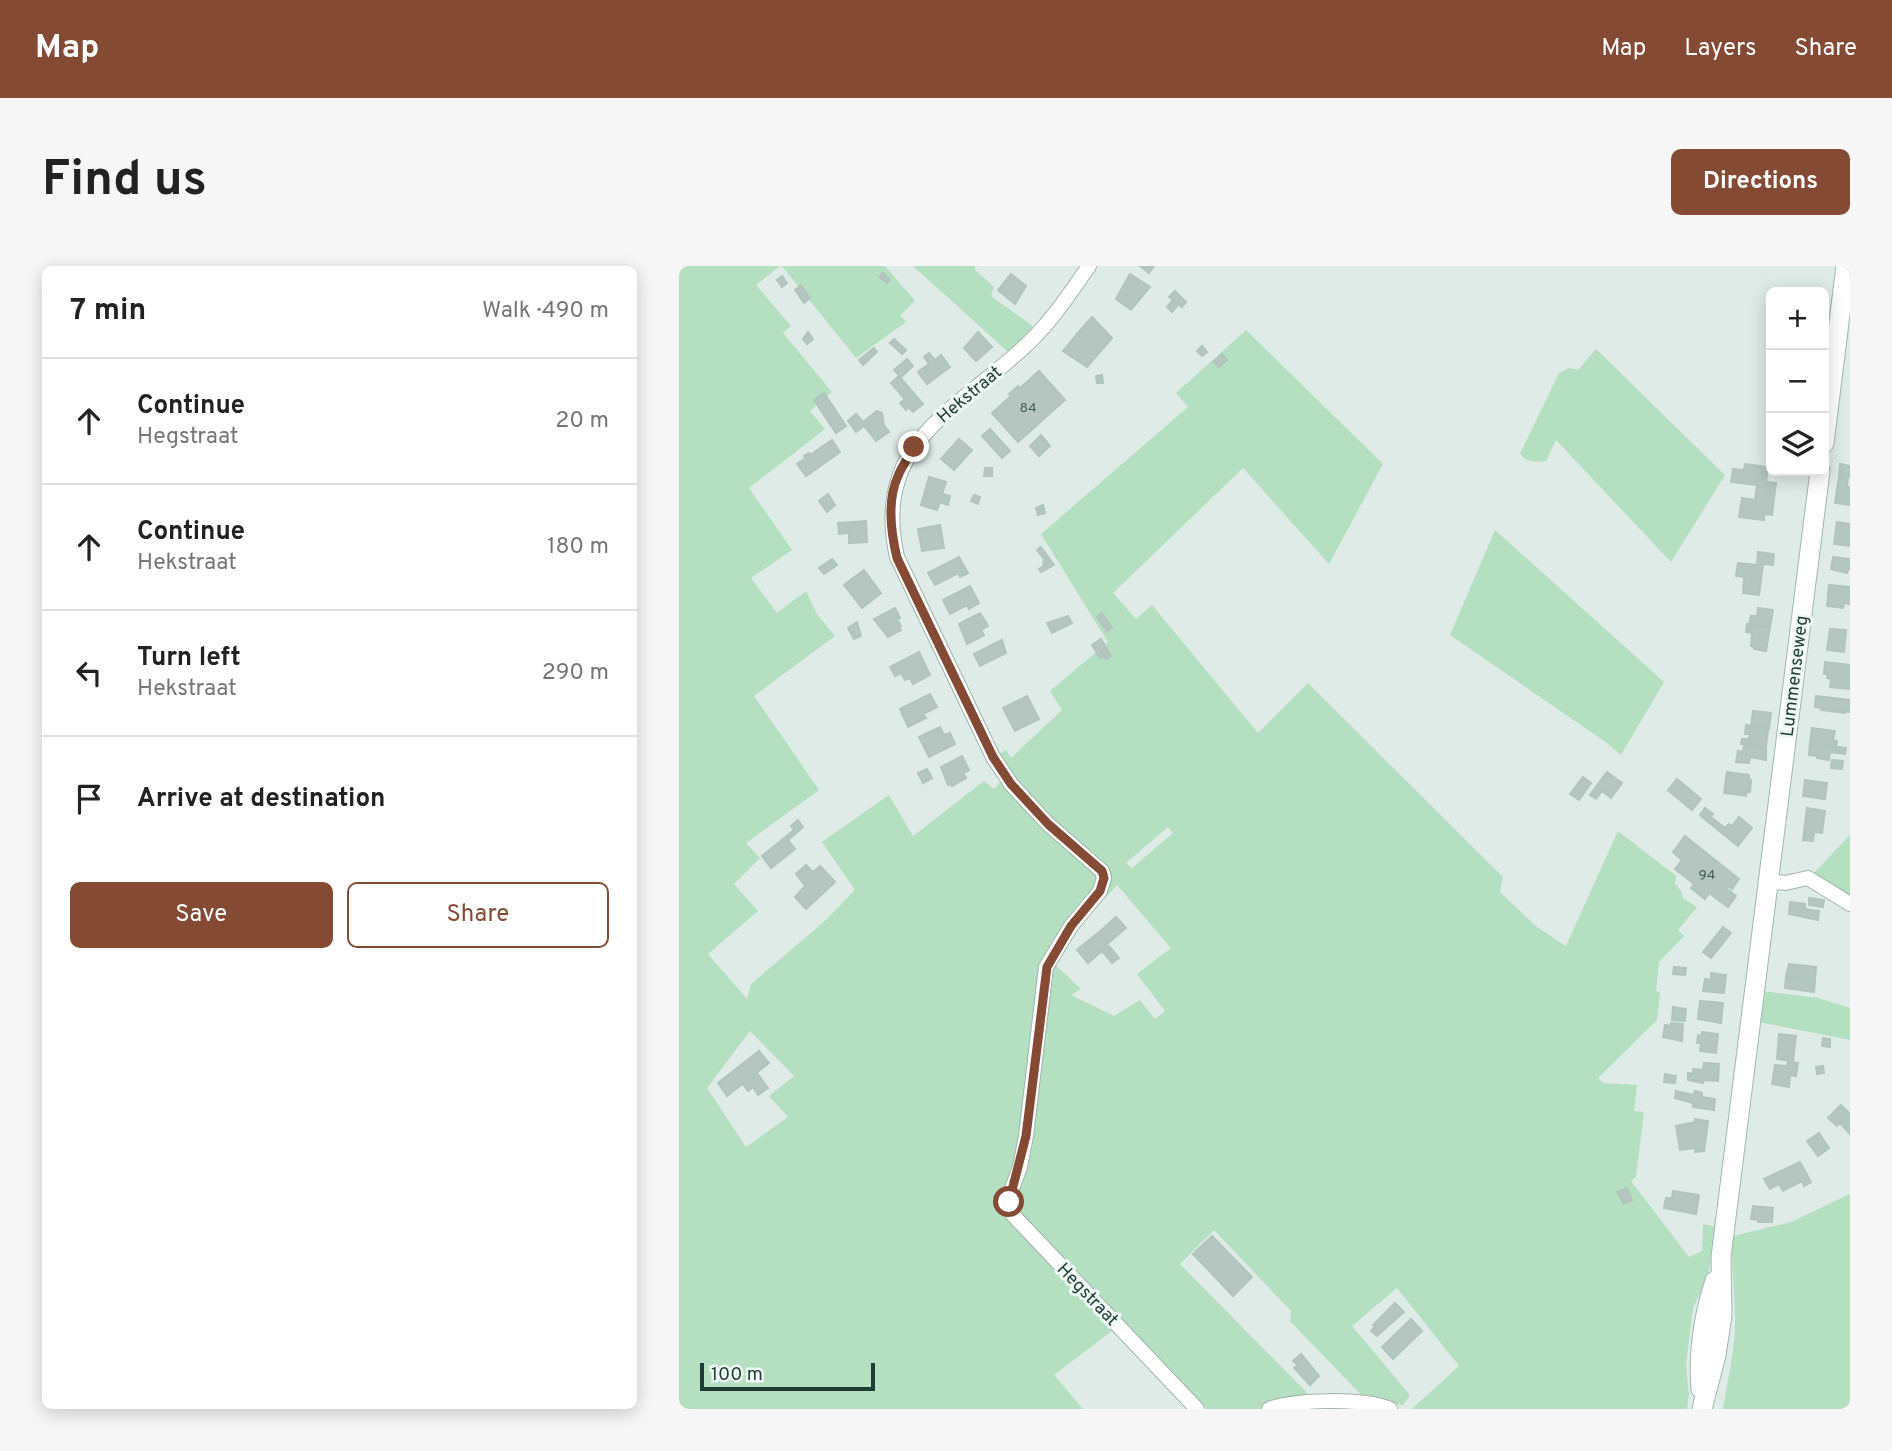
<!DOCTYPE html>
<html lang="en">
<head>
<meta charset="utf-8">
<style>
  body { margin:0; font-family:Overpass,sans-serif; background:#f6f6f6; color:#222 }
  .controls { position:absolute; right:21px; top:21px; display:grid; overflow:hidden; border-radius:10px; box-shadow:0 4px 18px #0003 }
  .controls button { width:63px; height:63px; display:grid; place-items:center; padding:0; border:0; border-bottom:2px solid #e0e0e0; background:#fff; color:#222; font:35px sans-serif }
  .scale { position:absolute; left:21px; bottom:18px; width:175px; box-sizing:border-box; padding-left:7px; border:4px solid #1e3d35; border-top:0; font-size:19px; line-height:24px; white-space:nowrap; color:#1e3d35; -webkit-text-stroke:5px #eff8f4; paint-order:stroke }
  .stop { position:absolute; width:21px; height:21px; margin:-16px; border:5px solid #854a34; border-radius:50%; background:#fff }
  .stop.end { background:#854a34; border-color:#fff; box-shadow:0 2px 7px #0008 }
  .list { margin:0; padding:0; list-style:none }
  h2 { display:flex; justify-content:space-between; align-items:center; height:91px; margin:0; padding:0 28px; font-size:30px }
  h2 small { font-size:23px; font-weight:400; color:#767676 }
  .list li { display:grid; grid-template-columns:46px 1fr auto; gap:21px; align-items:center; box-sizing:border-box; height:126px; padding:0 28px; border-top:2px solid #e0e0e0 }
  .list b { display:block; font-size:26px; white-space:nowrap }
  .list p { margin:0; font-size:23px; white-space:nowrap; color:#767676 }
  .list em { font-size:23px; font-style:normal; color:#767676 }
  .actions { display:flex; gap:14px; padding:21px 28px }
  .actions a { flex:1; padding:16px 0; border:2px solid #854a34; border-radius:10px; text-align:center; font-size:24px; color:#854a34 }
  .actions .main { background:#854a34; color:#fff }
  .icon { flex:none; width:38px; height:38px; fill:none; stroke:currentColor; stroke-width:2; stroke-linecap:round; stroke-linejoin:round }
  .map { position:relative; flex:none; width:1171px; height:1143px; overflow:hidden; border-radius:10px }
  header { display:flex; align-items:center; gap:42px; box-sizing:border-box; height:98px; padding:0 35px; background:#854a34; color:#fff }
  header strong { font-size:33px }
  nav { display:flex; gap:38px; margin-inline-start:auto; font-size:24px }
  .intro { display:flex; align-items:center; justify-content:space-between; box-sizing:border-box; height:168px; padding:0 42px }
  h1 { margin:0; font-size:49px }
  .button { padding:18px 32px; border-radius:10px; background:#854a34; color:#fff; font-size:24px; font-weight:700 }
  main { display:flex; gap:42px; padding:0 42px }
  aside { flex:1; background:#fff; border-radius:10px; box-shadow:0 4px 18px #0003 }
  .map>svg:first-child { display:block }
  .green { fill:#b5dfc1; fill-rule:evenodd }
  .building { fill:#b4c6bf; stroke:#b1c5bd; stroke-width:2 }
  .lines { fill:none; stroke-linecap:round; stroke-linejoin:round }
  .street-casing { stroke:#a1b3ad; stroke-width:16 }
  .secondary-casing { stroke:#9cb8af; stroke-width:21 }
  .street { stroke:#fff; stroke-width:14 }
  .secondary { stroke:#fff; stroke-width:19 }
  .route { stroke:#854a34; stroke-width:9 }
  .labels { text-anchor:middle; stroke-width:6; stroke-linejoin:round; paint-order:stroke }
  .number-label { font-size:14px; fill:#445f58 }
  .street-label { font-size:18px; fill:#1e3d35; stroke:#eff8f4 }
</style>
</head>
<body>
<header>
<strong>Map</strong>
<nav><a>Map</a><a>Layers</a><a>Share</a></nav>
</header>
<div class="intro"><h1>Find us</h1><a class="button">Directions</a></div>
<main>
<aside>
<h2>7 min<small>Walk · 490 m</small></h2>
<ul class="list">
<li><svg class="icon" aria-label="ahead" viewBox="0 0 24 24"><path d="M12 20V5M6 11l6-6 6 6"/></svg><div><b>Continue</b><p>Hegstraat</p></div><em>20 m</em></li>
<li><svg class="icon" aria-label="ahead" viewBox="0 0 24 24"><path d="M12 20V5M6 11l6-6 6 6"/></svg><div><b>Continue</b><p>Hekstraat</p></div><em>180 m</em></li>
<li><svg class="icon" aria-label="left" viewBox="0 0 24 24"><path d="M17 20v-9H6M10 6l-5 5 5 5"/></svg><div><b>Turn left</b><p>Hekstraat</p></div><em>290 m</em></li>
<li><svg class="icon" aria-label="arrive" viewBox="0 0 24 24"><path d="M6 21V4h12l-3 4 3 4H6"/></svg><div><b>Arrive at destination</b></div></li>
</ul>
<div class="actions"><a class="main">Save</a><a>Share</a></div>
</aside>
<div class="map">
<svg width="1171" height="1143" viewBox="0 0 1171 1143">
  <rect width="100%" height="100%" fill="#dfebe6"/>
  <path class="green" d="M0 0H101L77 19 112 60 104 67 153 126 131 145 146 163 70 222 113 284 72 312 98 347 127 325 138 348 156 370 75 430 140 524 67 577 81 592 55 618 79 645 29 688 68 733 72 718 147 654 176 624 143 576 210 529 234 570 305 515 315 523 330 508 318 489 327 484 332 492 383 444 371 425 429 376 362 268 509 141 497 127 567 64 704 198 650 298 564 202 434 327 457 353 473 339 579 467 629 417 824 611 821 626 858 661 887 680 939 565 997 610 996 617 1002 625 1004 632 1018 641 999 664 1005 670 980 696 977 725 981 726 978 754 919 812 924 817 958 819 955 845 965 846 957 911 952 915 1010 991 1023 985 1024 958 1037 961 1029 1011 1014 1042 1007 1099 1010 1128 1008 1143H733L780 1100 718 1022 673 1060 731 1129 724 1139 687 1134 611 1055 612 1045 535 964 501 998 634 1133 584 1143H528L331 940 325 950 434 1064 375 1109 404 1143H0ZM489 561 494 567 453 602 447 597ZM438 619 492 682 458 708 486 745 476 753 461 734 435 750 392 729 402 723 370 693ZM71 765 115 810 90 830 109 851 67 881 28 822Z
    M103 0H206L236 35 221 49 227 56 177 92Z
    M234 0H297L295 3 315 21 312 30 355 61 329 86Z
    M917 83 1046 209 992 296 877 174 867 195C856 196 849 197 841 188L880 107 890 102 899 104Z
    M816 264 985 416 942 489 928 477 771 369Z
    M1171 569V633L1134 608Z
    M1084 725 1139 732 1171 742V774L1080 756Z
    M1171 928V1143H1044C1048 1117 1055 1089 1056 1062 1057 1031 1051 1001 1054 970L1112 956Z"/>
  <path class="building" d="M461 0H475L470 7Z
    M204 7 211 14 208 17 200 11Z
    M332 8 347 20 336 38 319 24Z
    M451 8 471 21 452 44 437 33Z
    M103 10 108 17 103 21 98 14Z
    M122 19 131 32 125 37 116 24Z
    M496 25 507 36 503 41 490 31Z
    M493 35 498 40 493 46 488 41Z
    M413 51 433 72 420 87 398 68Z
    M129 66 134 73 128 78 124 73Z
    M299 66 313 81 297 95 285 82Z
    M398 68 420 87 408 101 384 85Z
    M215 73 227 84 223 88 211 77Z
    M523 80 528 86 523 90 518 85Z
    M195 82 198 86 184 99 180 94Z
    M250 87 256 94 262 89 271 101 248 118 239 106 250 98 245 91Z
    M543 88 548 94 540 101 535 96Z
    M228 93 234 100 222 111 215 104Z
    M360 105 386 134 339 176 313 147 332 130 330 128 339 120 341 122Z
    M423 109 424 117H418L417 110Z
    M220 110 244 138 234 146 229 141 227 144 221 137 226 133 212 117Z
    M145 127 167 160 157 167 135 134Z
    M198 145 203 147 205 159 210 166 197 175 185 160 177 166 169 155 177 148 184 156Z
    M311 163 331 185 323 192 303 170Z
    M362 169 371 180 360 190 351 180Z
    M280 173 293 184 275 204 262 193Z
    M153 174 161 186 127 210 118 198 127 192 125 190 130 187 131 189Z
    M1066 198 1089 201 1087 216 1097 217 1093 249 1085 248V254L1060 251 1063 232 1076 234 1078 219 1052 216 1054 203 1065 204Z
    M1161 198 1171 200V211L1160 210Z
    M306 202H313V210H305Z
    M1160 210 1169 211 1168 221H1171V239L1156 237Z
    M250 211 267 216 263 228 271 230 269 239 261 236 258 244 242 239Z
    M149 228 156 239 148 246 140 235Z
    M295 229 301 231 299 238 292 235Z
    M364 239 366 247 359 249 357 242Z
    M187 255 188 276 170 277V267L160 268 159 257Z
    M1158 256 1171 258V280L1155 278Z
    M261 259 265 282 243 285 239 263Z
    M362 281 375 299 362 306 360 303 364 301 365 293 358 284Z
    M1079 286 1095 288 1094 299 1084 298 1080 329 1064 327 1065 311 1057 310 1059 297 1078 299Z
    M280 291 289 307 281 311 279 307 256 319 249 307Z
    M1154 291 1171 293V303H1169L1168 307 1152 303Z
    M153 293 158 299 145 308 140 302Z
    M185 304 202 327 183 342 165 319Z
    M1150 319 1171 321V332L1149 329Z
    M291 320 300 337 290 343 288 339 271 348 264 334Z
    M1149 329 1171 332V338L1165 337 1164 342 1148 340Z
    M216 342 221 352 218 353 222 360 220 361 222 364 209 371 195 353Z
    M1079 342 1094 344 1091 361 1070 359 1072 350H1078Z
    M301 347 309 360 302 364 305 369 288 378 280 358Z
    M423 347 433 361 428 365 418 351Z
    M389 350 393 357 373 367 368 357Z
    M178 356 182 370 175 373 169 362Z
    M1068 358 1091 361 1087 385 1075 383V381L1072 380 1073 367 1067 366Z
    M1151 363 1167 364 1165 386 1148 384Z
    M422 373 432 390 427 393 425 390 421 392 413 379Z
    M323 374 327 387 301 400 295 388Z
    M240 386 251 409 234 418 231 412 226 414 222 407 216 410 211 401Z
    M1146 396 1171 399V423L1151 421 1152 413 1148 412 1149 408H1145Z
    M251 428 258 441 244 448 247 452 229 461 221 443Z
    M348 430 360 453 336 465 324 442Z
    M1137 430 1171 434V446L1167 445 1166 447 1142 444 1143 442 1136 441Z
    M1074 445 1092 447 1090 463 1072 460Z
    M1067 459 1089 463 1087 481 1062 478 1063 473H1070L1071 468H1066Z
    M261 461 265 469 271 467 276 478 250 491 240 471Z
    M1133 462 1156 465 1154 474 1158 475 1157 481 1131 477Z
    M1131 477 1167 482 1166 488 1151 486 1150 494 1138 492V490L1130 489Z
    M1065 478 1087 481V494L1071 491 1070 497 1057 496 1059 485 1064 486Z
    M283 490 290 504 284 507 287 512 273 520 272 518 269 519 262 501Z
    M1153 494 1164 495 1163 503 1152 502Z
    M248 503 253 512 244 517 239 507Z
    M928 506 943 517 932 532 923 525 917 533 911 529Z
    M1048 506 1070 509V514H1072L1071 526H1068L1067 530 1045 527Z
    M904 511 912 517 900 534 891 528Z
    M998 513 1022 533 1013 544 989 524Z
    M1126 514 1148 517 1146 533 1124 530Z
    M1026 542 1034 548 1028 555 1021 549Z
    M1128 542 1146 545 1143 567 1135 566 1134 575 1124 574Z
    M1032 551 1046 562 1050 558 1053 560 1060 551 1073 562 1059 580 1028 555Z
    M119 554 124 561 109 574 116 583 92 602 83 590 115 564 112 560Z
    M1006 570 1060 613 1053 623 1049 620 1047 622 1057 630 1049 641 1030 627 1026 633 1012 622 1015 618 996 603 1003 594 994 586Z
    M127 599 134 606 141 600 156 616 127 643 116 631 126 620 117 608Z
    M1130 632 1145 634 1144 641 1130 639Z
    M1111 636 1126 638V643L1140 645 1139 654 1110 648Z
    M437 651 447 662 428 678 419 667Z
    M1044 661 1052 667 1032 692 1024 686Z
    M419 667 440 692 433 697 423 685 409 697 398 684Z
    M1110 698 1137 701 1136 714 1107 710Z
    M995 701 1007 702 1006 709 994 708Z
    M1032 707 1047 709 1045 727 1024 725 1026 713 1032 714Z
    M1107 710 1136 714 1135 726 1106 722Z
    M1021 735 1044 737 1042 757 1019 753Z
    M994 741 1007 743 1006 755 993 754Z
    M992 757 1004 758 1003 775 984 771 986 759 992 760Z
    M1023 766 1039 768 1037 787 1021 785 1022 777H1018L1019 769 1023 770Z
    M1100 768 1117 770 1114 795 1098 793Z
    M1144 772 1151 773V781L1143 780Z
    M80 785 90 797 48 830 39 817Z
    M1109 795 1119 797 1117 810 1111 809 1110 821 1093 818 1096 799 1108 800Z
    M1025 797 1040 798 1039 815 1024 814V817L1009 814V807L1014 808V803L1024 804Z
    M1144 800 1145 807 1138 808 1137 801Z
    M78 807 89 822 79 829 74 821 69 825 64 818Z
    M986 808 997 810 996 817 985 816Z
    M997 825 1015 829 1016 825 1023 827V831L1036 833 1035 844 1014 841V837L996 832Z
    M1162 839 1171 848V868L1161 857 1158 860 1149 852Z
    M1016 853 1029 855 1025 885 1016 886V882L1001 884 997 860 1016 856Z
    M1140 867 1150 882 1139 890 1128 875Z
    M1121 896 1132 916 1125 920 1123 915 1104 925 1100 918 1091 923 1085 913Z
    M948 922 953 934 945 938 938 926Z
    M994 925 1020 929 1017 948 985 942 987 932H993Z
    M1074 940 1094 942 1093 956H1079V954L1072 953Z
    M533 970 573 1011 554 1030 514 988Z
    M716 1037 725 1046 698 1070 692 1065 696 1061 694 1059Z
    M732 1053 743 1065 714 1093 703 1081Z
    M622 1088 640 1110 631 1119 615 1102 619 1099 614 1095Z"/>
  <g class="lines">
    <defs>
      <path id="street" d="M410 0C390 29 370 59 343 83 273 147 193 179 218 291L314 491 332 518 369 558 423 605 425 612 421 625 392 660 367 701 347 870 341 901 331 928 334 949 518 1143
        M1089 615 1106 617 1129 612 1171 638
        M590 1143C617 1133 684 1132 711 1143"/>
      <path id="secondary" d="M1145 177 1167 0
        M1022 1123C1019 1087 1025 1049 1036 1015
        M1023 1143 1037 1089 1043 1049 1042 991 1141 205"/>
    </defs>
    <use href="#street" class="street-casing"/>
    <use href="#secondary" class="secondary-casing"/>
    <use href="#street" class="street"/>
    <use href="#secondary" class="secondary"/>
  </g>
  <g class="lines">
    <path class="route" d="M235 181C230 191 223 200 219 210 208 234 212 267 218 292L314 491 332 518 369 558 423 605 425 612 421 625 392 660 368 701 347 870 330 936"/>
  </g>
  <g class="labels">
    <g class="number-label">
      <text x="349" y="146">84</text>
      <text x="1028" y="613">94</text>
    </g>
    <g class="street-label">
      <text transform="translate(290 128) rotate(-40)" y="6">Hekstraat</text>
      <text transform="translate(1115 410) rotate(-83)" y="6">Lummenseweg</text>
      <text transform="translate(409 1028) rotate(46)" y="6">Hegstraat</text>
    </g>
  </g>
</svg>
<div class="controls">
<button>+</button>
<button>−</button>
<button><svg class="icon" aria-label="layers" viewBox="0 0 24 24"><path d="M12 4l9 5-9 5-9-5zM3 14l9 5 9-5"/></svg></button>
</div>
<div class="scale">100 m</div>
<div class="stop" style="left:330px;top:936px"></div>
<div class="stop end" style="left:235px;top:181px"></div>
</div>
</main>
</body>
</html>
